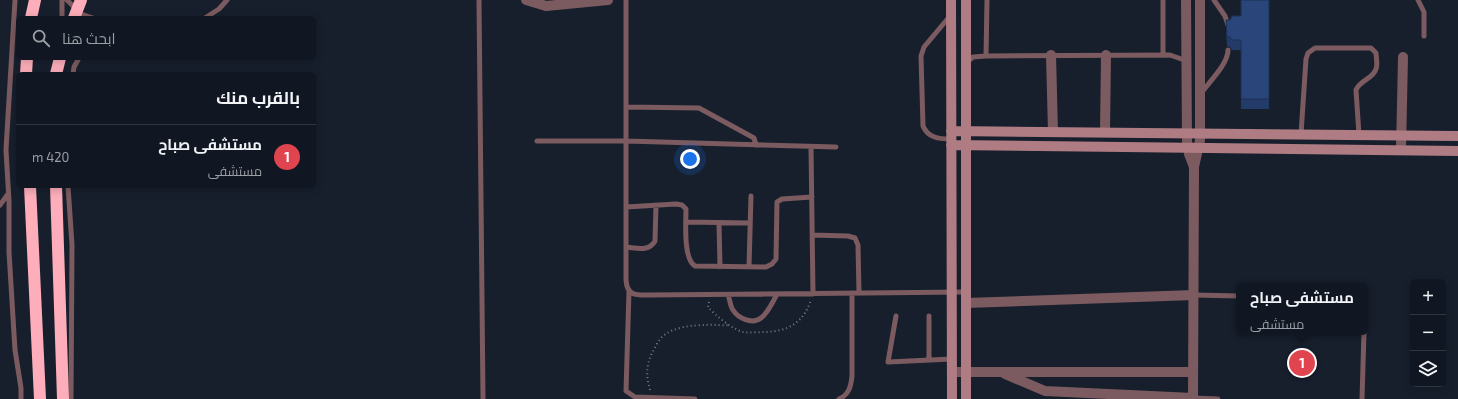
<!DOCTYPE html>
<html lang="ar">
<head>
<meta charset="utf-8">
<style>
  body { margin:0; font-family:"Exo 2",Cairo,sans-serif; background:#1e242f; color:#f1f3f6; direction:rtl }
  .controls { position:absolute; right:12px; bottom:12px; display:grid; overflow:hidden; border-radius:6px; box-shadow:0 2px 10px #0003 }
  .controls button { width:36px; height:36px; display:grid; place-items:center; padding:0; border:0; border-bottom:1px solid #303640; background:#111722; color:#f1f3f6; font:20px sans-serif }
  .you { position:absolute; left:690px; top:159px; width:14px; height:14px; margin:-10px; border:3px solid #fff; border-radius:50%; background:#1a73e8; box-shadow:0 0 0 6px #1a73e833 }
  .badge { display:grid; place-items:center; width:26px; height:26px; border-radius:50%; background:#d99af7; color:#fff; font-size:13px; font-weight:700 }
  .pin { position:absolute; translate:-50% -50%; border:2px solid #fff; box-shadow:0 1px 4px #0006 }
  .popup { position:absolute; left:1236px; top:283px; width:132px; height:52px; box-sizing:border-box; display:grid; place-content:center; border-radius:6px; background:#111722; filter:drop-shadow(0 1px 3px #0005); font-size:13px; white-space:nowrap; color:#9c9fa5 }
  .popup b { font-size:15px; color:#f1f3f6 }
  .popup::after { content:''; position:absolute; left:50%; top:100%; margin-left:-8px; border:8px solid transparent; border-top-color:#111722 }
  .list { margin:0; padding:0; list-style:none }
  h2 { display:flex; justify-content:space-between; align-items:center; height:52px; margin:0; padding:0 16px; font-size:17px }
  h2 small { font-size:13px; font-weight:400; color:#9c9fa5 }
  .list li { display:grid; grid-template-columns:26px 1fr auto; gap:12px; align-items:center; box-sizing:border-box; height:64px; padding:0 16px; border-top:1px solid #303640 }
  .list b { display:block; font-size:15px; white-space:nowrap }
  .list p { margin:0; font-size:13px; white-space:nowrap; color:#9c9fa5 }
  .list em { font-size:13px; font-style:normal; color:#9c9fa5 }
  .icon { flex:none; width:22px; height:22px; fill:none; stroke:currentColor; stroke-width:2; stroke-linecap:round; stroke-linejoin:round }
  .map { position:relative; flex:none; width:1458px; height:399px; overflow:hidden; direction:ltr }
  .search { position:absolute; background:#111722; box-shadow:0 2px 10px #0003; left:16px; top:16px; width:300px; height:44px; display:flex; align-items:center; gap:10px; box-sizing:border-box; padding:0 14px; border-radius:6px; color:#9c9fa5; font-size:15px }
  .panel { position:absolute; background:#111722; box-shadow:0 2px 10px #0003; left:16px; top:72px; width:300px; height:116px; border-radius:6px; direction:rtl }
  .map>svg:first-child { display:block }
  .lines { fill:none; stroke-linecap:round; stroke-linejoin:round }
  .path { stroke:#747b87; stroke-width:2; stroke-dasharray:1 3; stroke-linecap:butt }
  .lane { stroke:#7b5b5f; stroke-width:5 }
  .street { stroke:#7b5b5f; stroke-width:10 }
  .secondary { stroke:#af7c84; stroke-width:10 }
  .highway { stroke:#fdaeba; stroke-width:12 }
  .wall { fill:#233b68 }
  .building { fill:#294579; stroke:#1d3055 }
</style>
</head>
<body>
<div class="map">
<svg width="1458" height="399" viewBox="0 0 1458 399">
  <rect width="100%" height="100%" fill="#171f2d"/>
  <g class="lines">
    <path class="path" d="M709 302 708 307C716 316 732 329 743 332 750 333 758 332 765 332 789 331 803 323 811 300
      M650 390C646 376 646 366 652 353 655 348 657 342 662 337 672 327 693 325 706 325 714 324 721 326 728 325"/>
    <path class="lane" d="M15 0 6 150 9 201V252L15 350 21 388V399
      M62 0V18
      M67 0 81 14 93 18
      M479 0 483 399
      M626 0V280C627 296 636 295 649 295L966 292
      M1163 0V55
      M1214 0 1225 16 1228 25
      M1418 0 1424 12V36
      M950 16 924 47 921 56 923 126C928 138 939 139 951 139
      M205 18 219 9 227 0
      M986 56 987 0
      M966 63 973 57 986 56 1170 55 1187 61
      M73 74 74 67 79 58
      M1202 92C1210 81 1228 64 1228 50
      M626 107 699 108 754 138 756 145
      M1301 134 1306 59 1308 53 1315 48H1371L1376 53C1376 58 1378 64 1376 69 1373 79 1360 80 1356 90L1359 135
      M537 141H626L836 147
      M811 147 813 294
      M68 186 72 245 71 399
      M0 205 8 194
      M626 207 676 204 682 205 686 209C686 222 683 259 695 266L766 267 772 264 776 259 777 202 782 199 812 197
      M686 222 750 223
      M719 223 720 267
      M812 235 848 236 855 238 858 245 859 293
      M626 247C637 248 649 252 655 241L656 205
      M749 267 751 196
      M629 291 626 391 635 397 695 399
      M728 295C730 299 730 306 733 310 738 318 752 325 761 318 768 313 773 302 777 294
      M1194 295 1239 296
      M896 316 888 362 952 359
      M929 316V360
      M1193 398 1218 399
      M839 399C849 395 851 386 852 376V293
      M1362 399 1364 332"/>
    <path class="street" d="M526 0 546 6 608 0
      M1186 0 1187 141 1189 154 1194 167
      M1051 55 1053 132
      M1105 132 1106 55
      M1401 150 1403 57
      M966 303 1194 295
      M952 372H1193
      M1005 374 1045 391 1193 398
      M1193 399 1194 167 1200 140V0"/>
    <path class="secondary" d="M951 0 952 399
      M966 0V399
      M951 131 1458 136
      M951 145 1458 151"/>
    <path class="highway" d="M31 18 35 0
      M74 18 81 0
      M26 74 27 58
      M56 74 60 58
      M30 186 40 399
      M56 186 63 399"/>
  </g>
  <path class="wall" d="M1269 0V109H1241V50H1232L1230 47 1227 46 1226 30 1230 20 1241 16Z"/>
  <path class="building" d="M1241 0H1269V99H1241V40H1232L1230 37H1227L1226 20H1230L1232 16H1241Z"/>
</svg>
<div class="controls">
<button>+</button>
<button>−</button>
<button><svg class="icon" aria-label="layers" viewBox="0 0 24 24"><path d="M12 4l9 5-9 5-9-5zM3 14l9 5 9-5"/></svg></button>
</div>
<div class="you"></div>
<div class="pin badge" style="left:1302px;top:363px;background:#e0444e">1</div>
<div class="popup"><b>مستشفى صباح</b>مستشفى</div>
<div class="search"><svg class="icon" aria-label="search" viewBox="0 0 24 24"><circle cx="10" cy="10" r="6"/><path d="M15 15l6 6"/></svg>ابحث هنا</div>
<section class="panel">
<h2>بالقرب منك<small></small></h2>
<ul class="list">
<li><span class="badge" style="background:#e0444e">1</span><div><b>مستشفى صباح</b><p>مستشفى</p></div><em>420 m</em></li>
</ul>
</section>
</div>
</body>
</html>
